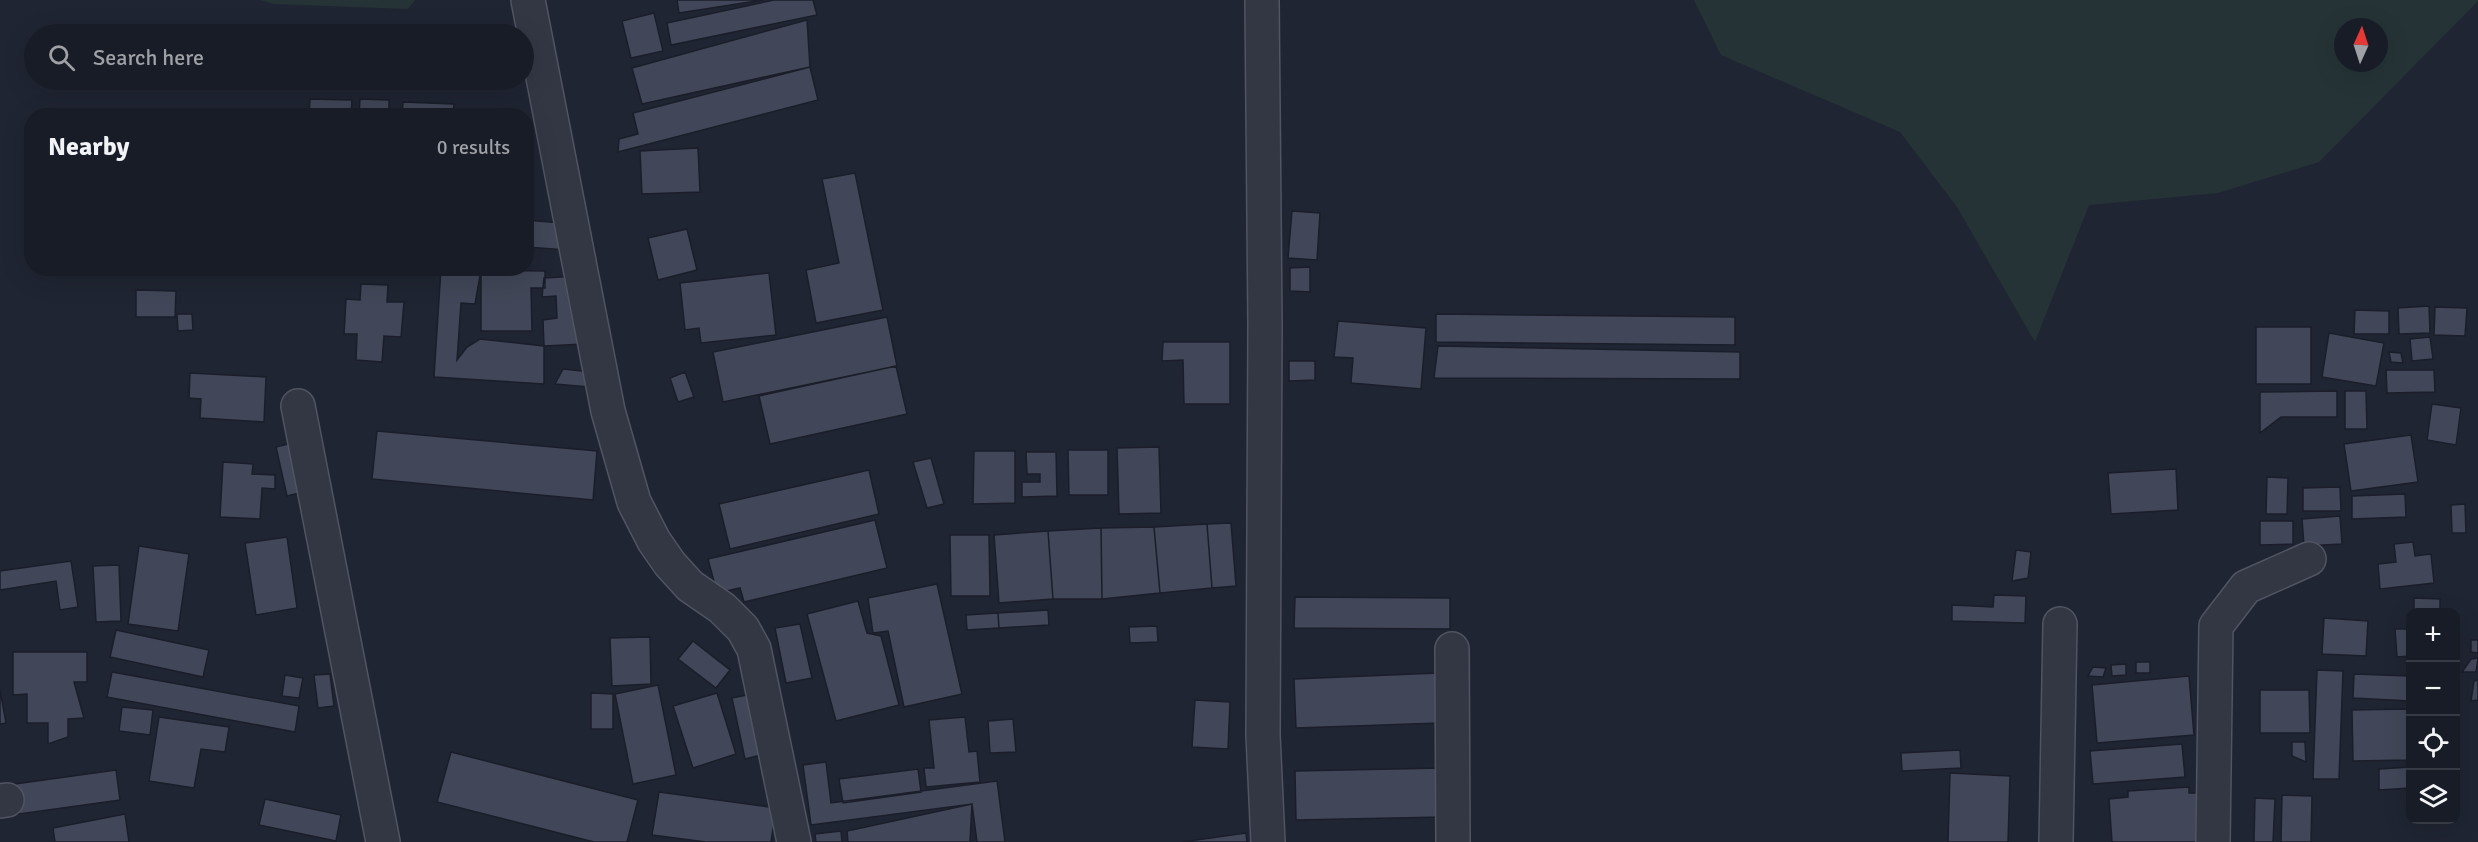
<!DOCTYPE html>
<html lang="en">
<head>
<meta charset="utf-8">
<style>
  body { margin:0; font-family:Signika,sans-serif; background:#21252e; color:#f1f3f6 }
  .controls { position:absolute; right:18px; bottom:18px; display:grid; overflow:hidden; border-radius:12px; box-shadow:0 6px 24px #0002 }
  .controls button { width:54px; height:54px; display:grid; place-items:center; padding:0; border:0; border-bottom:2px solid #363a43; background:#181c26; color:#f1f3f6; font:30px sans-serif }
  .compass { position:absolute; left:2334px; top:18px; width:54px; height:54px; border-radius:50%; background:#181c26; box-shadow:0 6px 24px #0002; rotate:3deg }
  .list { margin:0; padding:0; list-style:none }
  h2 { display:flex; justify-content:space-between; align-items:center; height:78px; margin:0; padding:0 24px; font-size:26px }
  h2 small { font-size:20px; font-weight:400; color:#9fa1a7 }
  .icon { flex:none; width:33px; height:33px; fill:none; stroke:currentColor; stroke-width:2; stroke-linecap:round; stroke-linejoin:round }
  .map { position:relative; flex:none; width:2478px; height:842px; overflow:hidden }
  .search { position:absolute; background:#181c26; box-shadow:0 6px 24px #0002; left:24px; top:24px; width:510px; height:66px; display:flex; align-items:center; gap:15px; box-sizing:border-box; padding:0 21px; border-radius:33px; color:#9fa1a7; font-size:22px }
  .panel { position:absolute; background:#181c26; box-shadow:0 6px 24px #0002; left:24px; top:108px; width:510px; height:168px; border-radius:24px }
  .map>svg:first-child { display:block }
  .green { fill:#253337; fill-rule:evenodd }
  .building { fill:#414758; stroke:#1b1e2a; stroke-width:1.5 }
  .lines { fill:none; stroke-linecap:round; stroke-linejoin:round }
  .minor-casing { stroke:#515462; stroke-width:36 }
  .minor { stroke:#333744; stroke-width:33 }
</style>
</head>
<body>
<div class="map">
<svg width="2478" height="842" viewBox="0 0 2478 842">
  <rect width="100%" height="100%" fill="#202533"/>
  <path class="green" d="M260 0H415L408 9 274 4Z
    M1694 0H2478V1L2319 162 2218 193 2089 205 2035 342 1957 207 1900 132 1721 55ZM2343 27H2379V63H2343Z"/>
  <path class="building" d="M677 0H763L679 13Z
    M774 0H813L817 15 671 45 667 23Z
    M654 13 663 51 631 58 622 21Z
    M807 20 810 67 642 104 632 68Z
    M810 67 818 100 618 152 619 139 638 134 633 113Z
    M310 99 352 100 351 116H309Z
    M360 99 389 100V114L359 116Z
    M403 102 454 104 453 116H402Z
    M698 148 700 192 642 194 640 151Z
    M855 173 883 310 816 323 806 270 839 263 822 179Z
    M1292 211 1320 213 1317 260 1288 258Z
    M526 220 561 223 567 250 526 247Z
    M687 229 697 270 658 280 648 238Z
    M1310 267V292L1290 291V268Z
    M342 268H406V273Z
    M441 268 481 270 475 304 461 303 457 360 467 347 480 339 544 346V384L434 377Z
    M481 270 545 271V288H531L532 331H481Z
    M769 273 776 335 701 343 699 328 685 330 680 283Z
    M580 276 584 344 544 346 543 320 557 318 556 296 542 297 544 278Z
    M361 284 388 285 387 302H404L401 337 384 336 382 362 356 360 357 334H344L346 299 360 300Z
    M136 290 176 291 175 317H136Z
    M2429 306 2430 333 2399 334 2398 308Z
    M2435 307 2467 308 2465 336 2434 335Z
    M2355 310 2389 311V334H2354Z
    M177 314H192L193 330 178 331Z
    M1436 314 1735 317V345L1436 342Z
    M887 317 897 366 723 402 713 352Z
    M1338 321 1426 328 1421 389 1351 383 1353 358 1334 357Z
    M2256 327H2311V384H2256Z
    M2329 333 2384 343 2376 386 2322 377Z
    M2430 337 2433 359 2412 361 2410 339Z
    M1163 342H1230V404H1184L1183 360 1162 361Z
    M1438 346 1740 352V379L1434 378Z
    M2389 352 2401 353 2403 363 2391 362Z
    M1289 361H1315V380L1289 381Z
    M896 366 907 414 770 444 759 396Z
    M563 369 591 372 589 387 555 384Z
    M2386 370H2434L2435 392 2387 393Z
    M685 372 694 397 678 402 670 378Z
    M190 373 266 377 264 422 200 418 201 399 189 398Z
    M2337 391V417H2281L2260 433V392Z
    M2345 391H2366L2367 429H2345Z
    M2432 404 2461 408 2456 445 2427 440Z
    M377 431 597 451 593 500 372 479Z
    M2411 435 2418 482 2351 491 2344 444Z
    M300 441 312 490 287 496 276 447Z
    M1159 447 1161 513 1119 514 1117 448Z
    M1068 450H1108V495H1069Z
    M974 451H1015V503L973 504Z
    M1026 452H1056L1057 496 1022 497V482H1040V474H1027Z
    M931 458 944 504 927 508 913 462Z
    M223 462 253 464 252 474 275 475V489L262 488 260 519 220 517Z
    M2176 469 2178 510 2111 514 2108 473Z
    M869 470 879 514 730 549 719 504Z
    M2267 477 2288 478 2287 514H2266Z
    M2340 487 2341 511H2303V488Z
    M2405 494 2406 517 2352 519V496Z
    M2465 504 2466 533H2452L2451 505Z
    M2340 516 2342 544 2304 546 2302 519Z
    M875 520 887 568 744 602 740 588 717 593 708 559Z
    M2260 521H2293V544L2260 545Z
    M1231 523 1236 586 1212 588 1207 524Z
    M1207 524 1212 588 1160 593 1154 527Z
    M1154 527 1160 593 1102 599 1101 528Z
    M1101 528 1102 599H1053L1048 531Z
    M1048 531 1053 599 999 603 994 535Z
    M950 535H989L990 596H951Z
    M287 537 297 608 256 615 245 543Z
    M2413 542 2415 556 2431 554 2434 583 2380 589 2378 564 2396 562 2394 544Z
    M139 546 189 554 178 631 128 624Z
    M2016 550 2031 552 2028 578 2012 581Z
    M71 561 78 607 60 610 56 581 0 590V571Z
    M119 565 121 621 96 622 93 566Z
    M937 584 962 694 904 707 888 631 873 633 868 598Z
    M1994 595 2026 596 2025 623 1952 621V605L1993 607Z
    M1295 597 1450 598V629L1294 628Z
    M2414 598 2440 599V612H2414Z
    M858 601 867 633 881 636 899 705 836 721 807 614Z
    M1048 610 1049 625 999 628 998 613Z
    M998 613 999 628 967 630 966 615Z
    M2324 618 2368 621 2366 656 2322 654Z
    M800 624 812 678 786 683 775 628Z
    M1157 626 1158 642 1130 643 1129 627Z
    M2395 629H2410V656L2397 657Z
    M116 630 209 650 203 677 110 657Z
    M650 637 651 684 612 686 610 638Z
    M2471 640H2478V653L2471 652Z
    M693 641 730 670 716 688 678 659Z
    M13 652H87V682H74L84 718 68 719V737L48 744V723H27V694L13 695Z
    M2478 658 2476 672H2462L2471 659Z
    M2136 662H2150V673H2136Z
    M2126 664V675L2112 676 2111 665Z
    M2093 667 2106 668 2103 677 2088 676Z
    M2317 670 2343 671 2339 779H2313Z
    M112 672 299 706 295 732 107 697Z
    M1438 673 1440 723 1296 728 1294 679Z
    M330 674 334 706 318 708 314 675Z
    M2354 674 2410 676V701L2353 698Z
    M285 675 303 678 299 698 282 696Z
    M2189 676 2194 735 2097 743 2092 685Z
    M2478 680V700L2471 701 2474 681Z
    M658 685 676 775 633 784 615 694Z
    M0 690 6 723 0 724Z
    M2260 690H2309L2310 733H2260Z
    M591 693 613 694V729H591Z
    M717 693 736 754 693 768 673 706Z
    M752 694 765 754 745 759 732 698Z
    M1195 700 1230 702 1228 749 1192 747Z
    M122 707 153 710 150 735 119 731Z
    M2410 709V760L2353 761 2352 710Z
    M159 717 229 727 225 752 201 749 194 788 149 781Z
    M965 717 969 752 977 751 980 782 926 787 924 768H934L929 720Z
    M1013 719 1016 752 990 753 988 721Z
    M2292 742H2305L2306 762 2292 756Z
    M2182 744 2185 777 2093 784 2090 751Z
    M1960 750 1961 768 1902 771 1901 753Z
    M451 752 638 800 627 842H594L437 802Z
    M826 762 831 803 997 781 1005 842H977L972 804 811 825 803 765Z
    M2410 767V788L2379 790V769Z
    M1442 768 1443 817 1296 820 1295 771Z
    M918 769 921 792 843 803 839 779Z
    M116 770 120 800 19 814 15 784Z
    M1950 773 2010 776 2008 842H1948Z
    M2189 787V793H2197L2198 815 2207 842H2112L2109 799 2128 797V791Z
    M659 792 776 808 771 842H706L652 835Z
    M2282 795 2312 796 2311 842H2281Z
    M2255 798 2275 799 2273 842H2254Z
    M265 799 341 815 336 841 259 825Z
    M972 804 970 842H848L847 831Z
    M125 814 129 842H55L53 828Z
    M841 831 842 842H816L815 834Z
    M1246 833 1247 842H1182Z"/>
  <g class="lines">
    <defs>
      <path id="minor" d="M528 0 608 411 634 502 654 541 670 564 690 586 722 608 743 629 754 649 794 842
        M1262 0 1265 325 1263 735 1268 842
        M298 406 383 842
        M1452 649 1453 842
        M0 801 7 800
        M2056 842 2060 624
        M2213 842 2216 626 2246 587 2309 559"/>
    </defs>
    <use href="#minor" class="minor-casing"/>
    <use href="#minor" class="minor"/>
  </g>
</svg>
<div class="controls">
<button>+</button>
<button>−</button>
<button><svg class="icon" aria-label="locate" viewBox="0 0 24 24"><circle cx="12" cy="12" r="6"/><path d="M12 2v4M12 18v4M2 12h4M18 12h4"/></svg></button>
<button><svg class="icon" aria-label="layers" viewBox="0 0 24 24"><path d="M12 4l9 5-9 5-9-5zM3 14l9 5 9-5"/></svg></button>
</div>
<svg class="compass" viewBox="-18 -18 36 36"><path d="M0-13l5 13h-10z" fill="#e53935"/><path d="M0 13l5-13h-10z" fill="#9fa1a7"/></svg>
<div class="search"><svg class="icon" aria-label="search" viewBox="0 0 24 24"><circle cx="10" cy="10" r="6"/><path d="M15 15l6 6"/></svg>Search here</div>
<section class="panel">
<h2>Nearby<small>0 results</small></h2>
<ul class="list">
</ul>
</section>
</div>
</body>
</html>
